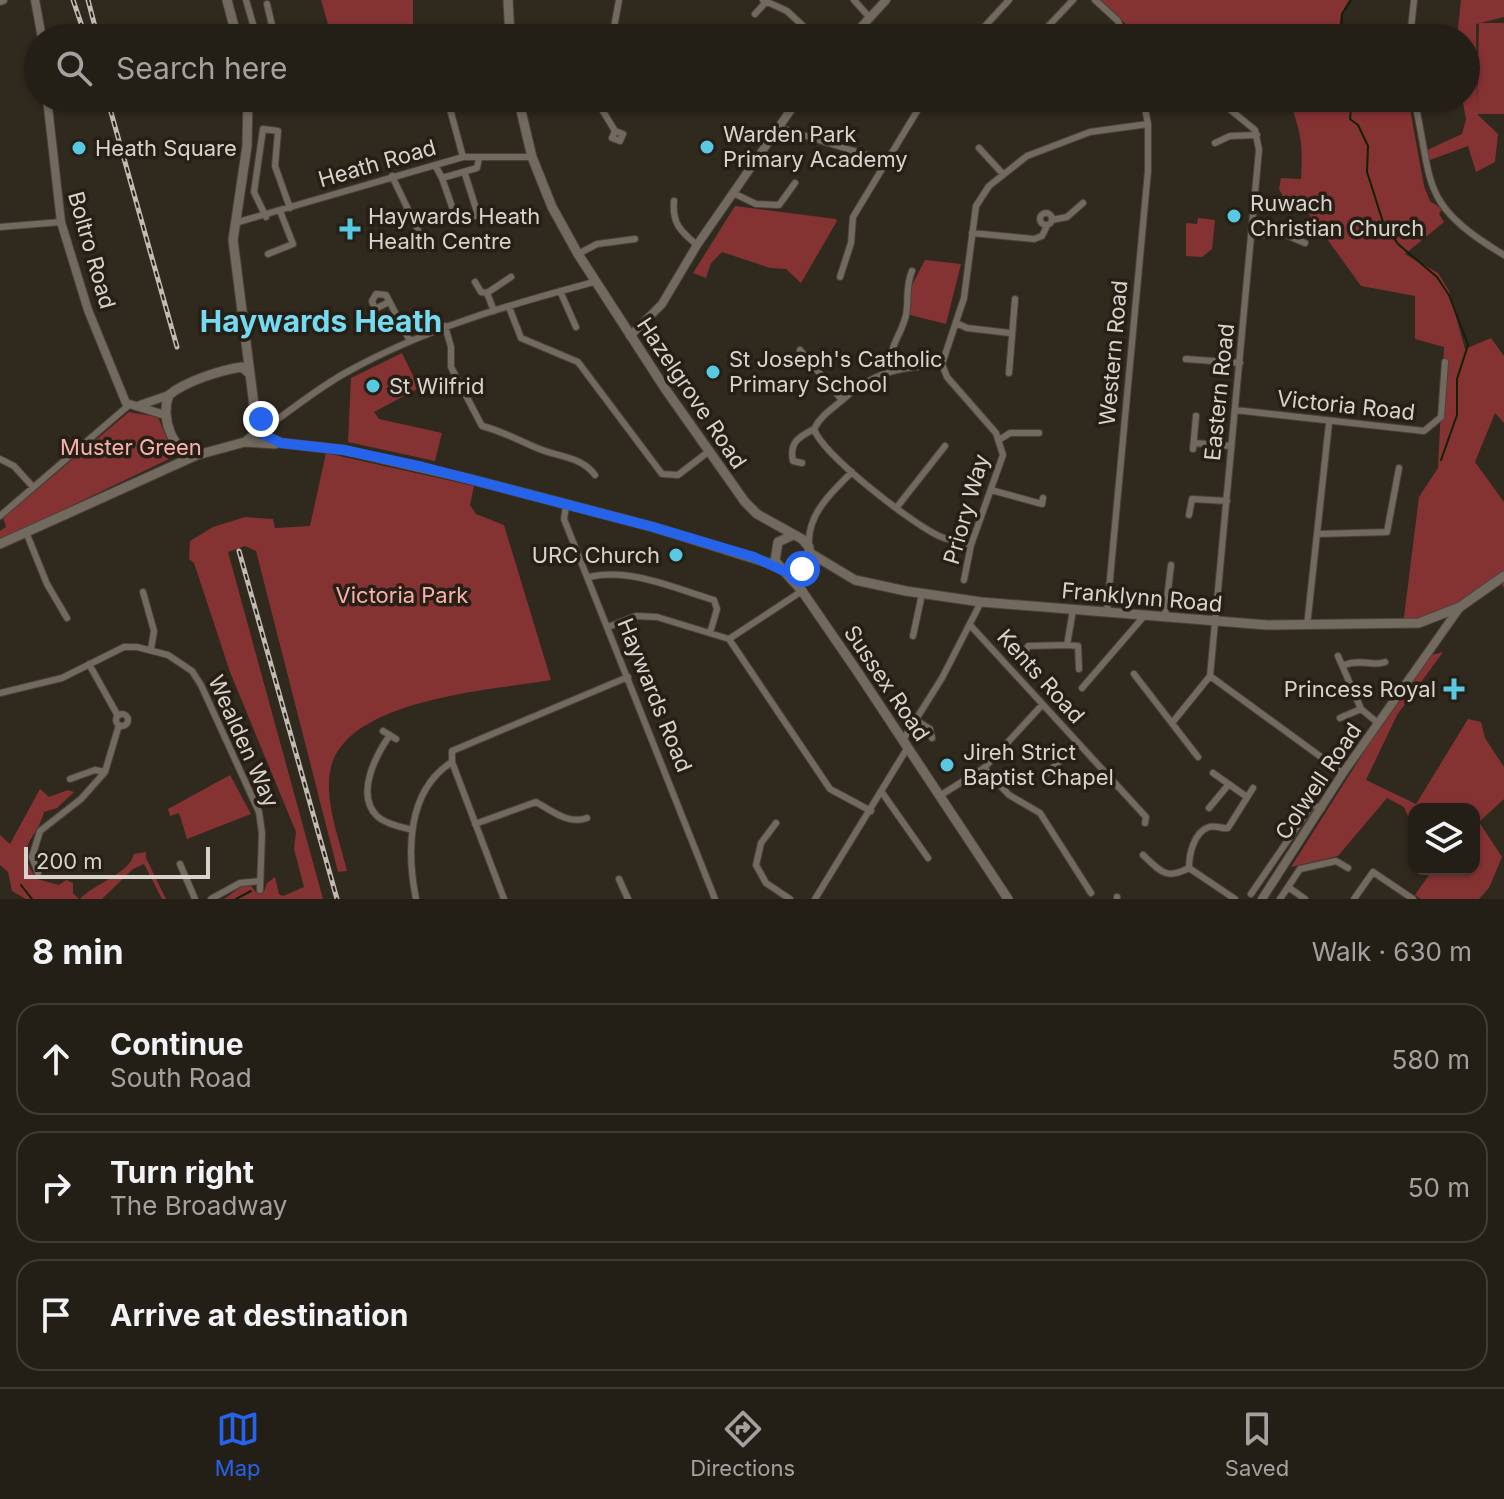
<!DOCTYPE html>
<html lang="en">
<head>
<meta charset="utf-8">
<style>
  body { margin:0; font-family:Inter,sans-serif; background:#302c23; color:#f1f3f6 }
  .controls { position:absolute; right:24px; bottom:24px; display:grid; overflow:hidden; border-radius:16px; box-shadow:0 2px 6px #0004 }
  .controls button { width:72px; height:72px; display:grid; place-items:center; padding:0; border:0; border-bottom:2px solid #413d35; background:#241f16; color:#f1f3f6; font:40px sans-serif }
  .scale { position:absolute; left:24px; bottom:20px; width:186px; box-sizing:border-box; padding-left:8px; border:4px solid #d8d3cc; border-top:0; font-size:22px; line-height:28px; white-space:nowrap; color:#d8d3cc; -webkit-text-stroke:6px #261f15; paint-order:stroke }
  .stop { position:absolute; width:24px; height:24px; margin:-18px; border:6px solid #2563eb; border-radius:50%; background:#fff }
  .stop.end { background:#2563eb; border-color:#fff; box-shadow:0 2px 8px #0008 }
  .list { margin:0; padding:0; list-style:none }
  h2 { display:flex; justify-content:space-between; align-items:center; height:104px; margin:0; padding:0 32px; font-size:34px }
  h2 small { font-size:26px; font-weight:400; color:#a3a2a1 }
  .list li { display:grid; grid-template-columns:52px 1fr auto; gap:24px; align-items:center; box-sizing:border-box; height:112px; margin:0 16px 16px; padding:0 16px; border:2px solid #413d35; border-radius:24px }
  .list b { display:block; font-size:30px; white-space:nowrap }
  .list p { margin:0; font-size:26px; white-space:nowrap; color:#a3a2a1 }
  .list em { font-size:26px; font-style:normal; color:#a3a2a1 }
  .icon { flex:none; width:44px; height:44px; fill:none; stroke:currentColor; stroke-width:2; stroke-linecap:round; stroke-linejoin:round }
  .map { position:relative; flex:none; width:1504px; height:899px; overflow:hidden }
  .search { position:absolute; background:#241f16; box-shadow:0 2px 6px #0004; left:24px; right:24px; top:24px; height:88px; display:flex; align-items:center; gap:20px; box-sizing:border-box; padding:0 28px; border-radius:44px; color:#a3a2a1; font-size:30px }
  .sheet { height:488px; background:#241f16 }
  nav { display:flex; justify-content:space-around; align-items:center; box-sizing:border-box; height:112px; border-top:2px solid #413d35; background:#241f16; font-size:22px; color:#a3a2a1 }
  nav a { display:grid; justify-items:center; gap:4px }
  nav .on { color:#2563eb }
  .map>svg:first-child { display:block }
  .green { fill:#853233 }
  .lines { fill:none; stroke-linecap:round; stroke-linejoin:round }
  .stream { stroke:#132007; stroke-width:2 }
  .minor-casing { stroke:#4a433b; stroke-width:8 }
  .tertiary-casing { stroke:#4a433b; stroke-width:10 }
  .secondary-casing { stroke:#4a433b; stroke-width:11 }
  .minor { stroke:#726a5e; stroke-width:6 }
  .tertiary { stroke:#726a5e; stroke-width:8 }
  .secondary { stroke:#726a5e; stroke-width:9 }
  .rail-casing { stroke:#c0bbb3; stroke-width:5 }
  .rail { stroke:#261f15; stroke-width:2; stroke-dasharray:6; stroke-linecap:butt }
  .route { stroke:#2563eb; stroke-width:10 }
  .poi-dot { fill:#57c9e2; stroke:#261f15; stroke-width:3 }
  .labels { text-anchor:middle; stroke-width:7; stroke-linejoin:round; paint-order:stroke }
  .poi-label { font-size:22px; fill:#d8d3cc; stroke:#261f15; text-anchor:start }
  .street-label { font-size:22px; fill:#d8d3cc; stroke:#261f15 }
  .park-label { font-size:22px; fill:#fbb0ac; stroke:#261f15 }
  .district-label { font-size:30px; font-weight:bold; fill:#75dbf2; stroke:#261f15 }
</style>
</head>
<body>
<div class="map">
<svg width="1504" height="899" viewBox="0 0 1504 899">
  <rect width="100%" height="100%" fill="#30291e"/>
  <path class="green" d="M321 0H413V37L332 38Z
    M1098 0H1349L1341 14 1338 38H1130L1127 25Z
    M1461 0H1504V17L1476 24 1477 108 1479 23H1504V114H1477L1498 134 1495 162 1476 172 1468 146 1430 160 1427 150 1462 134 1466 119 1462 98H1466V38H1457Z
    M1289 98H1408L1424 186 1430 201 1442 209 1439 214 1444 222 1405 254 1438 273 1449 291 1465 349 1491 338 1504 356V423L1495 413 1475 462 1504 502V588L1499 579 1476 596 1403 625 1419 497 1438 468 1444 347 1415 339V296L1361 286 1309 214 1288 205 1279 189 1281 178 1301 179C1303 140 1301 135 1289 98Z
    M735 206 836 219 837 221 801 283 786 269 770 268 722 252 711 263 706 278 693 273Z
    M1198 218 1215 220 1212 249 1202 257 1186 256V223L1197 224Z
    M925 260 961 264 946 324 906 314 911 287Z
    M402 353 419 388 374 412 379 419 442 433 435 461 348 442 351 378Z
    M129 412 158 417 172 451 167 460 0 540V531L6 527 3 518Z
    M326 453 474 486 470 505 476 514 504 525 551 680C494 690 349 698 331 767 323 799 340 840 347 871L338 872 256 551 245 546 228 552 323 899H224L242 886H251L256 892 264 891 267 883 275 877 279 894 283 896 304 887 294 849 296 832 230 672 194 563 189 559 190 541 213 527 245 517 273 519 275 528 310 526Z
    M1443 652 1397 715 1366 780 1416 804 1468 719 1481 722 1485 738 1504 767V799L1479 822 1502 857 1489 888 1479 899H1421L1415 895 1433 869H1474V809H1414V831L1404 807 1387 798 1338 856 1291 867 1391 709 1432 655Z
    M230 775 251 814 187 839 179 813 170 816 168 809Z
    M40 789 49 797 68 790 74 792 57 808 44 812C36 842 12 846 37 879L59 885 66 880 73 883V893L79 899H26L12 891 8 872 0 865V835L10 844Z
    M146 852V858L166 899H162L144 864 133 869 102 899H80C95 883 129 874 134 854Z"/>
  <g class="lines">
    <path class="stream" d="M1341 38 1342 14 1351 0
      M1352 98 1350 119 1358 125 1368 146 1367 172 1383 222 1398 244 1437 277 1449 295 1468 345 1457 379V415L1441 460
      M21 885 32 899
      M236 899 251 891"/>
    <defs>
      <path id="minor" d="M246 0 257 38
        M763 0 787 11 816 38
        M854 0 870 18
        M1095 0 1118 21 1124 38
        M755 14 766 2
        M260 38 274 34 267 4
        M612 38 619 0
        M974 38 1009 0
        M1037 38 1073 0
        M1410 38 1414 0
        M447 98 463 157
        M556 98 557 107
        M595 98 615 131
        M1414 98C1434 186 1418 203 1504 255
        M777 127 886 161
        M615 131 623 134 620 141 612 138Z
        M1215 143 1230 136 1257 135
        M979 148 1002 173
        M435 165 442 178 477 168 479 158
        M392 176 427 249
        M442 178 457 221 478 215 465 174
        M733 193 756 204 779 205 795 183
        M674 201C672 223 680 231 697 245
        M1040 219a6 6 0 1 1 12 0a6 6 0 1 1-12 0Z
        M266 217 254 192 263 129 278 131 275 166 290 208
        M1052 220 1067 217 1083 203
        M235 223 463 157H532
        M0 227 61 222
        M972 233 1034 239 1042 236 1046 228
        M1251 235H1286L1305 243
        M268 254 293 244 280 211
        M578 254 597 244 635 239
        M840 277 851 243 853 217 925 98
        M475 282 481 292 487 293
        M560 291 576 327
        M389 302 375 309 372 301 376 294 386 295 410 341
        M509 307 521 338 578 362 662 474 678 475 708 452
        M494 311 487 293 511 277
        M956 323 967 328 1010 333
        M445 326 451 347V367L482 426C502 431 518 440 537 448 557 457 581 456 595 475
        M800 350 842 400
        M1186 359 1240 363
        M890 371C890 341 900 339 906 315 909 300 905 287 912 271
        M1009 373 1015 299
        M1235 410 1424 431 1441 417 1445 362
        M814 429C823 455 908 520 935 534 945 540 960 542 971 545
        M814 429C820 417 830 410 840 402 875 370 896 369 942 364
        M261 431C289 412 316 389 347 372 424 329 508 305 594 282
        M999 440 1010 433H1039
        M1194 443 1231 446
        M1193 449 1196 416
        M0 459 14 466 33 487
        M802 463 793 461C789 442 799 437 814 429
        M991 490 1042 504 1043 498
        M566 506 564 519 715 899
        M897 507 945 446
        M1189 515 1192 499 1227 501
        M0 516 129 405
        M26 532 47 584 67 618
        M1318 534 1387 532 1399 468
        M809 545C807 514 832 492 852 472
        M589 577C629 567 676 589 714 600L717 609 710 633
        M964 580 971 545 1003 455 996 433 947 377 942 364 964 298 976 206 989 186 1027 156 1090 132 1148 124
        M143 592 154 631 151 649
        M1073 610 1067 645 1078 646 1079 669
        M1107 611 1148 171V124L1143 98
        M1165 616 1171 565
        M970 625 1146 817 1145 823
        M1307 626 1329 423
        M608 627 636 616 657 617 729 639 830 789 871 811
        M913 636 922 594
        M729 639 802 591
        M1338 656 1361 709
        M89 664 118 716
        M1344 665C1363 658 1373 667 1385 662
        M1038 668 1025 653 1028 646 1067 645
        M1134 674 1198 757
        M1210 676 1343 773
        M1082 688 1145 615
        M0 693 62 678 124 647H137L168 655 192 671 201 685 259 812 262 833 260 890
        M116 720a6 6 0 1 1 12 0a6 6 0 1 1-12 0Z
        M1340 718 1361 709 1378 723
        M917 721 930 729 932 738
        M1172 723 1210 676 1259 150 1255 130 1216 98
        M383 731 396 739
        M390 735C376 755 355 794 377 816 385 824 402 827 412 830
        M903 740 942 678 981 602
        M984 768 1009 795 1040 813 1091 893
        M1213 773 1247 797
        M1046 774 1078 744
        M70 779 95 770 105 772
        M881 791 928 858
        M941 795 984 768 1042 705
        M1209 808 1229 784
        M776 823 761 843 756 865 766 883 790 899
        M475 824 536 802C552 811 569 825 587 818
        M1143 855C1161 872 1166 880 1189 868
        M180 864 195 899
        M1189 868C1189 854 1194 832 1209 827 1215 825 1221 829 1228 828L1253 788
        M1189 868 1235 899
        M38 873 32 857 40 831 81 799 105 772 119 725
        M619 879 628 899
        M1288 887 1305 899
        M1251 894 1312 805 1322 808
        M1117 897V899
        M211 899 240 883 260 881
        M416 899C407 853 406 791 452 762
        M504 899 452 762V751L628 677
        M815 899 908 747
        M1280 899 1300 869 1336 861 1348 868
        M1354 899 1373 872 1413 899"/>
      <path id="tertiary" d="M35 0 42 38
        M0 1 3 0
        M851 38 886 0
        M47 98 61 222 88 310 126 403 165 415
        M630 336 662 304 697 245 799 98
        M140 405 169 395
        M1262 899 1343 773 1460 607"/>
      <path id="secondary" d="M227 0 237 38
        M508 0 510 38
        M518 98 532 157 552 207 578 254 666 390 745 502 757 514 802 539 809 547 810 559 802 569 792 572 781 569
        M255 413 262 434 281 443 344 450 470 479 653 527 778 566
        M245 442 255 434V413L233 240 247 146 248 98
        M197 455C172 453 160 417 169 395 186 381 221 370 242 367L250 374
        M791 536 778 542 775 561 802 591 857 671 1008 899
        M0 544 197 455 245 442 275 444
        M810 553 855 580 906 591 981 602 1267 625 1419 623 1460 607 1504 576"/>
    </defs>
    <use href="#minor" class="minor-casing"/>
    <use href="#tertiary" class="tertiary-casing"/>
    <use href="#secondary" class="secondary-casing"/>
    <use href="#minor" class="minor"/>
    <use href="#tertiary" class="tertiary"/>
    <use href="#secondary" class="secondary"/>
    <defs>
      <path id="rail" d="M73 0 86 38
        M88 0 98 38
        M107 98 177 347
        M239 551 337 899"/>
    </defs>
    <use href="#rail" class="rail-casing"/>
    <use href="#rail" class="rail"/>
  </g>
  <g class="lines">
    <path class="route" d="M261 419 258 416 262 434 281 443 344 450 423 467 653 527 754 557 786 572 802 569"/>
  </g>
  <g class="poi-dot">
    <circle cx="707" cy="147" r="8"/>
    <circle cx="79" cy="148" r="8"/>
    <circle cx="1234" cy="216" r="8"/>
    <path d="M346 217h8v8h8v8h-8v8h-8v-8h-8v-8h8z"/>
    <circle cx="713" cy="372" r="8"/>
    <circle cx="373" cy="386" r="8"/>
    <circle cx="676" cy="555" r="8"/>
    <path d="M1450 677h8v8h8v8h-8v8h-8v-8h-8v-8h8z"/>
    <circle cx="947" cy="765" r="8"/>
  </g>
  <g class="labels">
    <g class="poi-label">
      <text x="723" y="142">Warden Park<tspan x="723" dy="25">Primary Academy</tspan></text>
      <text x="95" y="156">Heath Square</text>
      <text x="1250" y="211">Ruwach<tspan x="1250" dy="25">Christian Church</tspan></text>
      <text x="368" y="224">Haywards Heath<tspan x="368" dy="25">Health Centre</tspan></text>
      <text x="729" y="367">St Joseph's Catholic<tspan x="729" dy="25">Primary School</tspan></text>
      <text x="389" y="394">St Wilfrid</text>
      <text x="660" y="563" text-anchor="end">URC Church</text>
      <text x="1436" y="697" text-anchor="end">Princess Royal</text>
      <text x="963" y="760">Jireh Strict<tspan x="963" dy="25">Baptist Chapel</tspan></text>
    </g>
    <g class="street-label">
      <text transform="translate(377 163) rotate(-16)" y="8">Heath Road</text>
      <text transform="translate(92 250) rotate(74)" y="8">Boltro Road</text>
      <text transform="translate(1113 353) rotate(-85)" y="8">Western Road</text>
      <text transform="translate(1219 392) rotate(-84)" y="8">Eastern Road</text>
      <text transform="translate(692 393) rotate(56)" y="8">Hazelgrove Road</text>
      <text transform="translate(1346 405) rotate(6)" y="8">Victoria Road</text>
      <text transform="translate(966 509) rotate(-74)" y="8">Priory Way</text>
      <text transform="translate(1142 597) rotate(5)" y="8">Franklynn Road</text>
      <text transform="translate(1041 676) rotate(48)" y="8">Kents Road</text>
      <text transform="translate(887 683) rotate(56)" y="8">Sussex Road</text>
      <text transform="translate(655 695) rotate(68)" y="8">Haywards Road</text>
      <text transform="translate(244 741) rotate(66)" y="8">Wealden Way</text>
      <text transform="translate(1318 781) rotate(-56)" y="8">Colwell Road</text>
    </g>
    <g class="park-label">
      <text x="131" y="455">Muster Green</text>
      <text x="402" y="603">Victoria Park</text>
    </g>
    <g class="district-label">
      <text x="321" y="332">Haywards Heath</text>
    </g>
  </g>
</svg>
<div class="controls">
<button><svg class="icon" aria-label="layers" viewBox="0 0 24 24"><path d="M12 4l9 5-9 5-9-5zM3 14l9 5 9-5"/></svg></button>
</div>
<div class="scale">200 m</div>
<div class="stop" style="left:802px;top:569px"></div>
<div class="stop end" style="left:261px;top:419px"></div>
<div class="search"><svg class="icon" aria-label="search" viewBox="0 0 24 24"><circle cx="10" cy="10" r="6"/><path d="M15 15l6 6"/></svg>Search here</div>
</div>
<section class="sheet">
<h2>8 min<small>Walk · 630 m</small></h2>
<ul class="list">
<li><svg class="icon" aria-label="ahead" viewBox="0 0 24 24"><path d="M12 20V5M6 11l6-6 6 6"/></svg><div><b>Continue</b><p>South Road</p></div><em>580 m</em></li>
<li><svg class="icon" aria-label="right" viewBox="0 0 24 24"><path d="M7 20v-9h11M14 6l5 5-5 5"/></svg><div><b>Turn right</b><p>The Broadway</p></div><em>50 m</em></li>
<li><svg class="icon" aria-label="arrive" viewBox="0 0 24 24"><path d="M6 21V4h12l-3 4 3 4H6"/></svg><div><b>Arrive at destination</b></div></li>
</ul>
</section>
<nav>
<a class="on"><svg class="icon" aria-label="map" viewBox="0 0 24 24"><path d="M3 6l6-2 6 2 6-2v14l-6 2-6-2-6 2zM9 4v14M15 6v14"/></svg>Map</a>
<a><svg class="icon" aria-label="directions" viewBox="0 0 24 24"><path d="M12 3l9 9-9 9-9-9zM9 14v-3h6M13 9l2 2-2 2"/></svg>Directions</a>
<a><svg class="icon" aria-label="saved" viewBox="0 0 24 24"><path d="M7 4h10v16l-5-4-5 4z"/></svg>Saved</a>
</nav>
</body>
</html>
